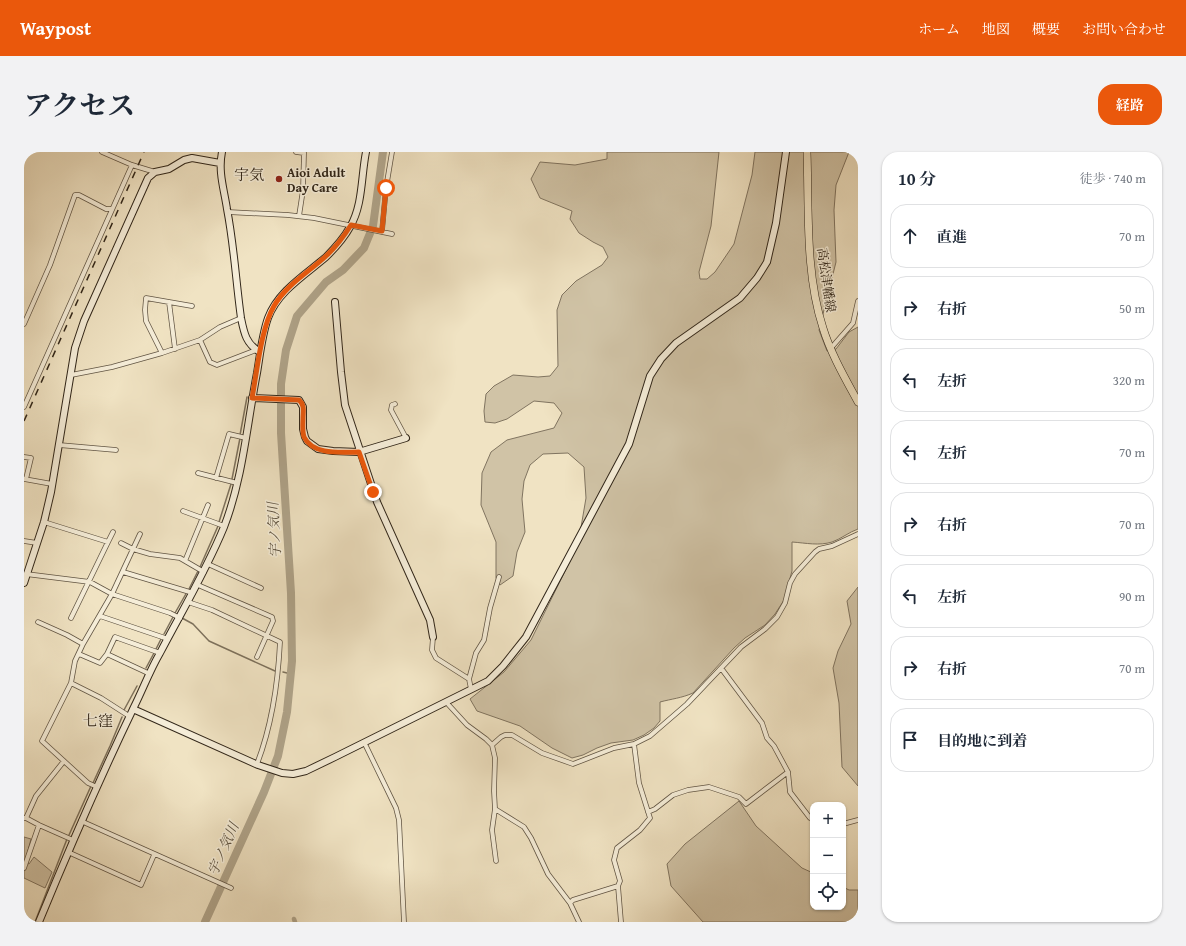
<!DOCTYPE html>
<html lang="ja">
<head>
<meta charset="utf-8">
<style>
  body { margin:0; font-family:"Gentium Book Plus","Noto Serif JP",serif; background:#f2f2f3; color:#1f2937 }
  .controls { position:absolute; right:12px; bottom:12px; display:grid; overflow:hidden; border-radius:8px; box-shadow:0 1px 3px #0004 }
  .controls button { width:36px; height:36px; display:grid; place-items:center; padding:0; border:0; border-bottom:1px solid #e0e1e3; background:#fff; color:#1f2937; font:20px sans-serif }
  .stop { position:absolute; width:12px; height:12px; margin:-9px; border:3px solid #ea580c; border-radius:50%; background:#fff }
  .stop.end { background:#ea580c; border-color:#fff; box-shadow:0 1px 4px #0008 }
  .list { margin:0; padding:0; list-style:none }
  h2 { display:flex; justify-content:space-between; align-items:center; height:52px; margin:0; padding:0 16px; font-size:17px }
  h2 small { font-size:13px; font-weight:400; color:#747a83 }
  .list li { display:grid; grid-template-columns:26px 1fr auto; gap:12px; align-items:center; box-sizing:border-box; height:64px; margin:0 8px 8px; padding:0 8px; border:1px solid #e0e1e3; border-radius:16px }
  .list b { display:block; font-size:15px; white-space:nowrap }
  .list em { font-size:13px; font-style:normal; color:#747a83 }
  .icon { flex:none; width:22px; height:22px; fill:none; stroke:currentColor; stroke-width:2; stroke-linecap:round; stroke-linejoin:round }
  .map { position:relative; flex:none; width:834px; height:770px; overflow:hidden; border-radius:16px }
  header { display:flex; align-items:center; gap:24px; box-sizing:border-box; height:56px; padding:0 20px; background:#ea580c; color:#fff }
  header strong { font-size:19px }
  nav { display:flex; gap:22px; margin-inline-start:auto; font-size:14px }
  .intro { display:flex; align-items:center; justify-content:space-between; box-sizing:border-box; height:96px; padding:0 24px }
  h1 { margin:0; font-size:28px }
  .button { padding:10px 18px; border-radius:16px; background:#ea580c; color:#fff; font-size:14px; font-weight:700 }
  main { display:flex; gap:24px; padding:0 24px }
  aside { flex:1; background:#fff; border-radius:16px; box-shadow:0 1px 3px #0004 }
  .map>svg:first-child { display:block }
  .green { fill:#d0c3a6; stroke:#807460 }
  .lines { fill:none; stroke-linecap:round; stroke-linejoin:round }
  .stream { stroke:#7d715c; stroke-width:1.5 }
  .canal { stroke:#afa389; stroke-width:4.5 }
  .river { stroke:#afa389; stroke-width:8 }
  .street-casing { stroke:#615544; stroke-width:5.5 }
  .secondary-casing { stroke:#312619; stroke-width:8 }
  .primary-casing { stroke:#312619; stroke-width:8 }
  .street { stroke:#f5edd8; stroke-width:4 }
  .secondary { stroke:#f5edd8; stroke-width:6 }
  .primary { stroke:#f0e3c3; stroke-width:7 }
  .rail { stroke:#312619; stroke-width:1.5; stroke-dasharray:7 7; stroke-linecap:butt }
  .route { stroke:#ea580c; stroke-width:5 }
  .poi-dot { fill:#8f2418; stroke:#f5edd8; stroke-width:1.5 }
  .labels { text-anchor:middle; stroke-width:3; stroke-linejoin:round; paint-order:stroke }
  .poi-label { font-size:13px; font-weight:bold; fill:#312619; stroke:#f5edd8; text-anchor:start }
  .street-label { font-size:13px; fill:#312619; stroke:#f5edd8 }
  .water-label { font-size:14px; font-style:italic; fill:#5d5240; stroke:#f5edd8 }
  .quarter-label { font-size:15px; fill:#312619; stroke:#f5edd8 }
</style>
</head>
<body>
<header>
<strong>Waypost</strong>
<nav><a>ホーム</a><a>地図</a><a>概要</a><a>お問い合わせ</a></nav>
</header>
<div class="intro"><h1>アクセス</h1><a class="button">経路</a></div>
<main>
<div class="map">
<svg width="834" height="770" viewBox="0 0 834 770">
  <rect width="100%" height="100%" fill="#f0e3c3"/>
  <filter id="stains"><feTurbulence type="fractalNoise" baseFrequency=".005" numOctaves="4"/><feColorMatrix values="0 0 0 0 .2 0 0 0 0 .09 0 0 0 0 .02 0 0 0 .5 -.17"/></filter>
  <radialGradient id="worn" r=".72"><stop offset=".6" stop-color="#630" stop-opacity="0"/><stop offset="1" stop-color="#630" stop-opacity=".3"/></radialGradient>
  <path class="green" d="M583 0H695L687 74 675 120 676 127H683L691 120 710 92 728 23 731 0H825L812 33 810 58 812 110 795 178 803 199 812 197 825 180 834 175V377C825 380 817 387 808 390 795 394 782 391 768 390V419L760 448 751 462 741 473 721 486 710 496 669 541C658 546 647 547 636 550V569L630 576 620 583 609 588 587 591 573 596 559 603 548 606 528 596 496 574 453 559 446 547 480 520 507 488 554 393 562 346 560 315 544 301 519 302 506 313 500 329 498 347 501 380 493 400 489 424 476 433 472 426V390L457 353 458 321 467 300 483 288 530 276 538 261 530 251 510 249 483 267 471 271 461 270 460 259 462 242 470 234 489 223 514 225 526 224 534 214 533 158 538 143 552 129 578 113 584 105 579 95 569 90 555 81 546 67 548 59 516 46 507 27 516 10 551 13 583 7Z
    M834 435V634L818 615 815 551 809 516 814 499 827 472 823 449Z
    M715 649 732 674 778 716 789 721V755H819V735L825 738H834V770H679L647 734 643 712 661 692Z
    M0 685 7 687 1 710 5 712 10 705 28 720 21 736 0 726Z"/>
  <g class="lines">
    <path class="stream" d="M216 283 223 245
      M208 327 216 286
      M195 370 207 332
      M176 415 194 374
      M165 437 174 419
      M151 461 163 440
      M158 466 169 472 185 489 251 519
      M140 482 149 465
      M132 497 137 487
      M122 516 130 501
      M259 520 267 522
      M100 558 113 534
      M69 631 86 594 98 565
      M45 683 67 634
      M11 770 43 687"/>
    <path class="canal" d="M270 767 271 770"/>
    <path class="river" d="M181 770 240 640 254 604 263 560 268 509 267 441 257 281V232L262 198 273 164 302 130 319 118 340 96 349 74 359 0"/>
    <defs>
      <path id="street" d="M78 0 108 13 131 20
        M272 0 280 1 279 38 275 64
        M204 60 264 63 290 66 368 82
        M358 79 362 36 368 0
        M145 150 151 197
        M0 172 26 113 51 43H55L82 57H88
        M176 188 186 210 193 213 232 198
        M807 196 829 171 834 149
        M138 201 122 169 121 158 122 146 168 154
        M47 223 88 215 138 201 176 188 196 175 217 166
        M371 252 368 253 367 258 382 286
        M0 255 108 13
        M35 293 92 298
        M0 305 7 306 2 327
        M174 321 213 331
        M192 326 205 282 222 286
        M0 327 28 332
        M159 359 200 374
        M20 370 84 390 47 466
        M0 389 13 391
        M84 390 89 380
        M97 391 109 397 126 402 156 406 180 420
        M161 409 184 353
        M184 412 237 436
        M99 420 169 441
        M2 422 66 430 88 442 146 461 156 466
        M174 433 248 465 249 469 233 505
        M164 450 188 458 256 490C254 531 248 573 233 612
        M76 464 144 487
        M14 470 43 483 59 492
        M409 485 408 498 412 506 445 527 447 537
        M55 502 76 511 83 502 91 485 136 501
        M83 502 126 522
        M697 516 738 571 743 586 750 594 764 620 766 640 786 666H789
        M445 527 452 501 460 488 466 456 475 425
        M47 531 77 546 105 564
        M422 550 443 573 462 587 468 593 471 606 470 639 471 657 468 678 472 709
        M340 590 372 656 375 668 380 770
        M468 593 477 585 481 583H488L518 601 549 612 590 596 610 592
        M73 635 64 631 18 589 47 531 51 509 59 492 88 442 116 382
        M471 657 500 675 507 686 524 722 546 751
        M624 660 631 657 649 643 664 638 685 635 715 645 722 652 764 620
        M0 666H2L15 673 49 688
        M2 666 12 644 40 609
        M57 669 207 736
        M819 672 834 668
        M44 700 117 733 130 703
        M0 716 15 673
        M555 770 546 751 549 748 594 734
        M597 770 594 734 596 729 590 708 593 696 616 678 626 666 615 631 610 592 626 584 663 552 717 495 741 477 753 465 761 451 766 431 771 422 791 400 795 397 808 394 834 382"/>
      <path id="secondary" d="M198 0C194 20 200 37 203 57 210 93 212 130 217 166 220 181 222 192 236 200
        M311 150 317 220 321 253 353 350 406 468 409 485
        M228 246 275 248 279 255V277L281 285 283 289 294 297 309 299 335 300 382 286
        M0 431 20 370 27 340 51 196 60 169 124 26 131 20 145 17 160 8 168 6 196 11
        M109 557 234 613 258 621 269 622 282 619 311 605 464 529 479 514 502 485 605 292 626 224 637 207 652 191 716 146 733 126 743 110 752 71 762 0
        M15 770C45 697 76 626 110 555 119 537 126 518 136 501 158 459 182 419 200 375 219 326 223 272 233 221 236 203 238 183 244 166 254 139 281 123 302 105 311 96 320 86 326 75 339 53 337 25 342 0"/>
      <path id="primary" d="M783 0C785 57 781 121 799 176 807 202 821 226 834 250"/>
    </defs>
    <use href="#street" class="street-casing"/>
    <use href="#secondary" class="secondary-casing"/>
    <use href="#primary" class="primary-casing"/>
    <use href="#street" class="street"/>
    <use href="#secondary" class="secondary"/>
    <use href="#primary" class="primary"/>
    <path class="rail" d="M0 269 120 0"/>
  </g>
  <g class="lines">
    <path class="route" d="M349 340 335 300C319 300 289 304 280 285 278 279 279 272 279 266 279 259 281 253 275 248L228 246C233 220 237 176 250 154 262 133 285 120 302 104 312 95 320 84 327 73L358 79 362 36"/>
  </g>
  <circle class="poi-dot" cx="255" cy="27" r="4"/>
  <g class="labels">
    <g class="poi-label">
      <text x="263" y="25">Aioi Adult<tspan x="263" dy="15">Day Care</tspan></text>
    </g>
    <g class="street-label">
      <text transform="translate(803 128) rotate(82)" y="5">高松津幡線</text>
    </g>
    <g class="water-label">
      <text transform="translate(250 378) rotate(-93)" y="5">宇ノ気川</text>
      <text transform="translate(199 697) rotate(-66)" y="5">宇ノ気川</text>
    </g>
    <g class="quarter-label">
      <text x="225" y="28">宇気</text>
      <text x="74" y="574">七窪</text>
    </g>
  </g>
  <rect width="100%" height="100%" filter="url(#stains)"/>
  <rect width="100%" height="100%" fill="url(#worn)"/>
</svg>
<div class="controls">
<button>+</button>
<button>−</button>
<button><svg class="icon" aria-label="locate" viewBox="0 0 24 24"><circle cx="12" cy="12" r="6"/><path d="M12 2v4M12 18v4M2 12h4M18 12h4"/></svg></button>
</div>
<div class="stop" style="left:362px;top:36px"></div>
<div class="stop end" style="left:349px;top:340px"></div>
</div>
<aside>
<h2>10 分<small>徒歩 · 740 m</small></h2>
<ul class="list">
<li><svg class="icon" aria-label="ahead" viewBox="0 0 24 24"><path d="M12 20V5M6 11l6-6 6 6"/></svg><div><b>直進</b></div><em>70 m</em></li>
<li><svg class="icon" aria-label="right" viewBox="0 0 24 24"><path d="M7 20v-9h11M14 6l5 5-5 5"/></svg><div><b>右折</b></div><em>50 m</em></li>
<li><svg class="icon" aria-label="left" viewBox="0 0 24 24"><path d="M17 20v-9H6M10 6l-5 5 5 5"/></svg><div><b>左折</b></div><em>320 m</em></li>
<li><svg class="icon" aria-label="left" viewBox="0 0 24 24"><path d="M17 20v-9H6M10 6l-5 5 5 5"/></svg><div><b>左折</b></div><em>70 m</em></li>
<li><svg class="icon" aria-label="right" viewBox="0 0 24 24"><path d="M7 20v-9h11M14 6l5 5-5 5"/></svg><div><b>右折</b></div><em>70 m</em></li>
<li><svg class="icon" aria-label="left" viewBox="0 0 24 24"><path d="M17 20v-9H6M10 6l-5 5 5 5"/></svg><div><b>左折</b></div><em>90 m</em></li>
<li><svg class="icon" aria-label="right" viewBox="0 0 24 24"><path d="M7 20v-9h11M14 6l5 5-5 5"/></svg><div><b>右折</b></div><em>70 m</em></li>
<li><svg class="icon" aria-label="arrive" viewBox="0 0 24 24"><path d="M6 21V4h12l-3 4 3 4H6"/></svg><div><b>目的地に到着</b></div></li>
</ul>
</aside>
</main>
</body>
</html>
